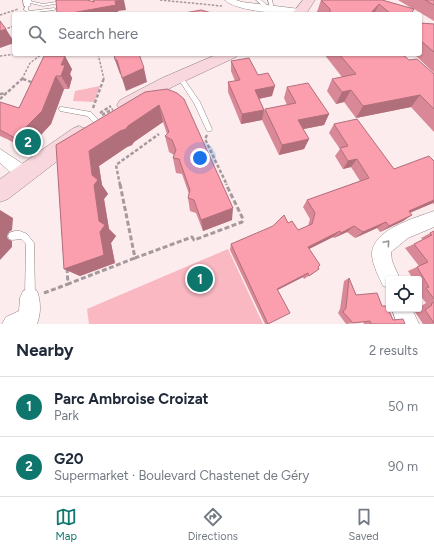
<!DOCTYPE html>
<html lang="en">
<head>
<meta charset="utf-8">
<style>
  body { margin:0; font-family:Figtree,sans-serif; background:#f2f2f3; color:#1f2937 }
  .controls { position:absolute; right:12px; bottom:12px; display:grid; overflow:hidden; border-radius:4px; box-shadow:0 1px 3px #0004 }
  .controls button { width:36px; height:36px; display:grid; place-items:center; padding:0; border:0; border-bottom:1px solid #e0e1e3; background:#fff; color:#1f2937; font:20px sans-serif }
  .you { position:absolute; left:200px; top:158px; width:14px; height:14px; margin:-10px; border:3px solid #fff; border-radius:50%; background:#1a73e8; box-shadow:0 0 0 6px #1a73e833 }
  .badge { display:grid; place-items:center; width:26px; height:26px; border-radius:50%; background:#0f766e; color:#fff; font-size:13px; font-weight:700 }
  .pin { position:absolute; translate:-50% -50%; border:2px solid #fff; box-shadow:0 1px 4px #0006 }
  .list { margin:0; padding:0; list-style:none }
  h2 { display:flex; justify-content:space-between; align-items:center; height:52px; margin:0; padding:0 16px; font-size:17px }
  h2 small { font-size:13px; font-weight:400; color:#747a83 }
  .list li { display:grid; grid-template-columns:26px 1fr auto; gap:12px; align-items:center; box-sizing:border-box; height:60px; padding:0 16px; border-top:1px solid #e0e1e3 }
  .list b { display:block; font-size:15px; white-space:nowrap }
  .list p { margin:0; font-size:13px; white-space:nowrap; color:#747a83 }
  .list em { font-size:13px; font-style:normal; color:#747a83 }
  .icon { flex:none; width:22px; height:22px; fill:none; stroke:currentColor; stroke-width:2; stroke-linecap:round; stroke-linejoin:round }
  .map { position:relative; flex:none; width:434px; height:324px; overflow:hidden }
  .search { position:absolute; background:#fff; box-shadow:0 1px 3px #0004; left:12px; right:12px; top:12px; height:44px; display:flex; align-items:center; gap:10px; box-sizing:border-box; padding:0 14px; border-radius:4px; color:#747a83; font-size:15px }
  .sheet { height:172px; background:#fff }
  nav { display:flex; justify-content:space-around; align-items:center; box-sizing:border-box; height:56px; border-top:1px solid #e0e1e3; background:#fff; font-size:11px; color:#747a83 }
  nav a { display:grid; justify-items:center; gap:2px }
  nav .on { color:#0f766e }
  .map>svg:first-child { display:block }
  .green { fill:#f9b8c2 }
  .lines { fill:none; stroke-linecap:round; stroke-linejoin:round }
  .lane-casing { stroke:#938486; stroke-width:1 }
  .street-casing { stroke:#938486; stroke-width:1 }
  .secondary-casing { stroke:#938486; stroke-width:1 }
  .path-far2 { stroke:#a5999b; stroke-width:1.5; stroke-dasharray:2.5 1.5; stroke-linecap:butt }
  .path-far1 { stroke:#a5999b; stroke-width:2.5; stroke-dasharray:3.5 2; stroke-linecap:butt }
  .path { stroke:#a5999b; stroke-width:3; stroke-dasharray:5 2.5; stroke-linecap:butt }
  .lane { fill:#fff; fill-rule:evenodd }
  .street { fill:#fff; fill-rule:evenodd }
  .secondary { fill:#f8d8de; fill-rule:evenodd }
  .wall { fill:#d88896 }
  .shaded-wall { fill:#b06f7a }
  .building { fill:#fb9eae; stroke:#b06f7a }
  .oneway { stroke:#989696 }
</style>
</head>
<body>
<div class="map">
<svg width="434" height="324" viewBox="0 0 434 324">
  <rect width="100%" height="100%" fill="#fcecee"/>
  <path class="green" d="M100 86 94 102 73 101 75 91Z
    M228 249 263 324H89L87 309Z"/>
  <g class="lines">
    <defs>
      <path id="lane" d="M26 0 43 4 68 0H78L43 6 26 2Z
        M256 0H261L269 7 265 8Z
        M268 0H272L274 9 270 8Z
        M26 3 29 4 28 10 30 11 54 8 56 9 54 10 29 13 24 10Z
        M180 75 182 76 200 102 212 129 211 131H207L194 103 177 77Z
        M60 107H62L91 112 100 122 99 124H95L87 116 60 111 59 109Z
        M15 231H20L27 234 34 243 35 296 33 299 30 301 27 299 25 296 26 244 21 239 12 240 9 239 8 236 9 233Z"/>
      <path id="street" d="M23 0H31L30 6H24Z
        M225 0H236L242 2 300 9 305 12 303 14C286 14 236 12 225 0Z
        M0 149 29 168 32 173 29 178C18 182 9 170 0 163Z
        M434 211V227L408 238 391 252 392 261 400 279H389V288L383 286C379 277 373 266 372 256 370 230 415 218 434 211Z
        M30 288 37 291C41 301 41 314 37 324H2L6 317 19 311 20 298 23 291Z
        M392 309H412L419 324H397Z"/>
      <path id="secondary" d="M303 0H315L306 14H292Z
        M218 54H239L236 57 174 86 132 110 126 111 120 110 117 105 120 100 162 78Z
        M79 126 86 129 89 134 86 139 8 199 0 202V179L72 129Z"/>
    </defs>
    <use href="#lane" class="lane-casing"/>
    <use href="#street" class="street-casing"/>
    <use href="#secondary" class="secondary-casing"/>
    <path class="path-far2" d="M160 0 222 6
      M0 15 18 9
      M0 31 14 26
      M98 54 104 79
      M0 56 16 54
      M22 79 30 63 42 54"/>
    <path class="path-far1" d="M23 79 34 83
      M0 94 7 93
      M0 99 23 78
      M93 108 104 78
      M100 113 111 106
      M102 115 113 109
      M207 135 205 139 227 185
      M120 185 116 165 159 134"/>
    <path class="path" d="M120 184 135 258 192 237 194 240 242 222 243 219 226 184
      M67 268 68 284 135 258
      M44 293 68 284"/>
    <use href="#lane" class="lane"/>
    <use href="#street" class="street"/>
    <use href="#secondary" class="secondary"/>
  </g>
  <path class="wall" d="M321 0H382L413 9 398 0H434V21L414 9 411 14H319L317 12Z
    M420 23 434 24V73L414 54H420Z
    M324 54H402L409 60 434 74V132L411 107 356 118 344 102 336 104 327 91 332 79 342 77Z
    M44 56 72 69 70 74 72 78 69 89H64L51 124 27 150 7 139 0 136V102L19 108Z
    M231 61 258 75 272 96 259 99 264 110 287 105 284 98 287 87 329 114 324 125 303 129 309 139 304 149 279 155 262 120 241 124 228 92V82L235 81 231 71Z
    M167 89 232 220 203 231 196 213 190 211 188 198 189 194 182 174 176 173 173 158 174 155 169 152 165 136 167 134 163 122 134 142 132 145 127 147 99 166 102 185 108 194 104 199 109 229 116 236 111 243 115 263 80 276 64 269 56 145Z
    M334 124 394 169 434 161V205L433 203 410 213 412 215 403 221 380 232 377 228 355 238 347 232 334 238 333 237 309 249 319 269 304 279 303 277 278 290 268 324H265L230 250 231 244 288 223 298 230 308 226 310 219 303 207 307 200 360 181 351 167 343 169 335 156 340 149 329 133Z
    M434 231V324H423L415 312 422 307 421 306 426 303 419 294V279H413L408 271 419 266 405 248 423 240 421 238Z
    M349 278 356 295 382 306 393 320 405 324H364L363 322 346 324 338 313 340 309 344 281Z"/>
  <path class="shaded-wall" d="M87 0H89L90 10 115 1 124 0 126 10 118 11 119 14H66Z
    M379 4 374 14H370Z
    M6 29 14 42V43L0 48V31Z
    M46 54H55L47 56Z
    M65 56 72 69 70 74 72 78 69 89 61 76V65Z
    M115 60H117L122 74H120Z
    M144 68 147 82 126 91 122 78Z
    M56 76 64 89 51 124 27 150 15 138Z
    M275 86 272 96 253 100 255 90Z
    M351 90 344 102 336 104 342 92Z
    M420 95 411 107 356 118 363 106Z
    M159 105 163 122 134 142 132 145 127 147 99 166 102 185 108 194 104 199 109 229 116 236 111 243 115 263 80 276 64 269 99 221 89 151Z
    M264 110 262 120 241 124 242 114Z
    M329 114 324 125 294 131 298 120Z
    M309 139 304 149 279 155 282 145Z
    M357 159 351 167 343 169 348 161Z
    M434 200V202L433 203 399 217 409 211Z
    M233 208 232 220 203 231 201 220Z
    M0 210 13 218 12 230 9 232 7 236 8 239 12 241V247L0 260Z
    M412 215 403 221 380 232 389 226Z
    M386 222 377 228 355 238 363 232Z
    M354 226 347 232 334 238 341 233Z
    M340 231 333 237 303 252 308 247Z
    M308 273 303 277 273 292 277 289Z"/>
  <path class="building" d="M56 0H87L94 2 93 0H123L115 1 116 5 66 14H57Z
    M321 0H382L414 9 411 14H391L379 4 370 14H330V9Z
    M425 0H434V5Z
    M201 10 215 14H179Z
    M0 21 6 29 0 31Z
    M420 23 434 24V52L420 40Z
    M114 54H139L144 68 122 78 117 60H115Z
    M339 54H402L409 60 417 59 434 74V109L420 95 363 106 351 90 342 92 332 79 356 74Z
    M44 56H65L61 65H65L61 76H56L42 111 15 138 0 130V102L19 108Z
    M249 58 258 75 268 73 275 86 255 90 264 110 242 114 228 82 240 80 231 61Z
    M308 83 329 114 298 120 309 139 282 145 265 109 296 103 287 87Z
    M167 89 177 93 184 99 233 208 201 220 194 200 188 198 190 190 179 159 173 158 176 150 172 140 165 136 169 132 159 105 128 126 126 129 120 131 89 151 92 175 98 180 94 185 99 221 105 225 100 232 104 255 64 269 56 145 145 92Z
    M357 119 394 169 429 156 434 161V200L409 211 412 215 389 226 386 222 363 232 354 226 341 233 340 231 308 247 320 265 318 267 319 269 309 276 308 273 277 289 290 313 268 324 231 244 273 226 284 215 288 223 292 221 298 230 312 224 315 213 307 200 369 178 357 159 348 161 340 148 348 146 334 124Z
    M434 231V299L426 288 429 287 417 267 428 262 414 244 432 235 430 233Z
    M349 278 356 295 377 293 382 306H387L393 320 403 319 405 324H371L370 321 353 323 343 312 346 308Z
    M434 302V323L425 310 432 305 431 304Z"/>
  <defs><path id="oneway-chevron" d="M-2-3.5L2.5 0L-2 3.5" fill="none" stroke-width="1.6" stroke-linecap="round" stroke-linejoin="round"/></defs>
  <use class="oneway" href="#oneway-chevron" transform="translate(387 243) rotate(-49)"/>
</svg>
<div class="controls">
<button><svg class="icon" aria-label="locate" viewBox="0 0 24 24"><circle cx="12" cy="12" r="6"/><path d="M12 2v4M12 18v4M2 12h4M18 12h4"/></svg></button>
</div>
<div class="you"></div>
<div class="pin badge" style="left:200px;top:279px">1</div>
<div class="pin badge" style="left:28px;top:142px">2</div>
<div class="search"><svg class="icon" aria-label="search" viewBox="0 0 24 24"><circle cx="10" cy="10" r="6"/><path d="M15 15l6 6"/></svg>Search here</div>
</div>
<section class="sheet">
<h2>Nearby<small>2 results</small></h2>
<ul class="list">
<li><span class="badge">1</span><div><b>Parc Ambroise Croizat</b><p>Park</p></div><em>50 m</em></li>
<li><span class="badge">2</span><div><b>G20</b><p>Supermarket · Boulevard Chastenet de Géry</p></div><em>90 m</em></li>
</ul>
</section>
<nav>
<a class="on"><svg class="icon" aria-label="map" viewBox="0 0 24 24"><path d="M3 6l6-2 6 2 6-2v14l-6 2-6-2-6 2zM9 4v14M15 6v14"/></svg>Map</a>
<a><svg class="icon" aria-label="directions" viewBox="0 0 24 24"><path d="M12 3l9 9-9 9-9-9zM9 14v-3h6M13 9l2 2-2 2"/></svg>Directions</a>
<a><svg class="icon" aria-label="saved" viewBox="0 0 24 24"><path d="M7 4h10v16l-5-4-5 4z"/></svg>Saved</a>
</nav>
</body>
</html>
